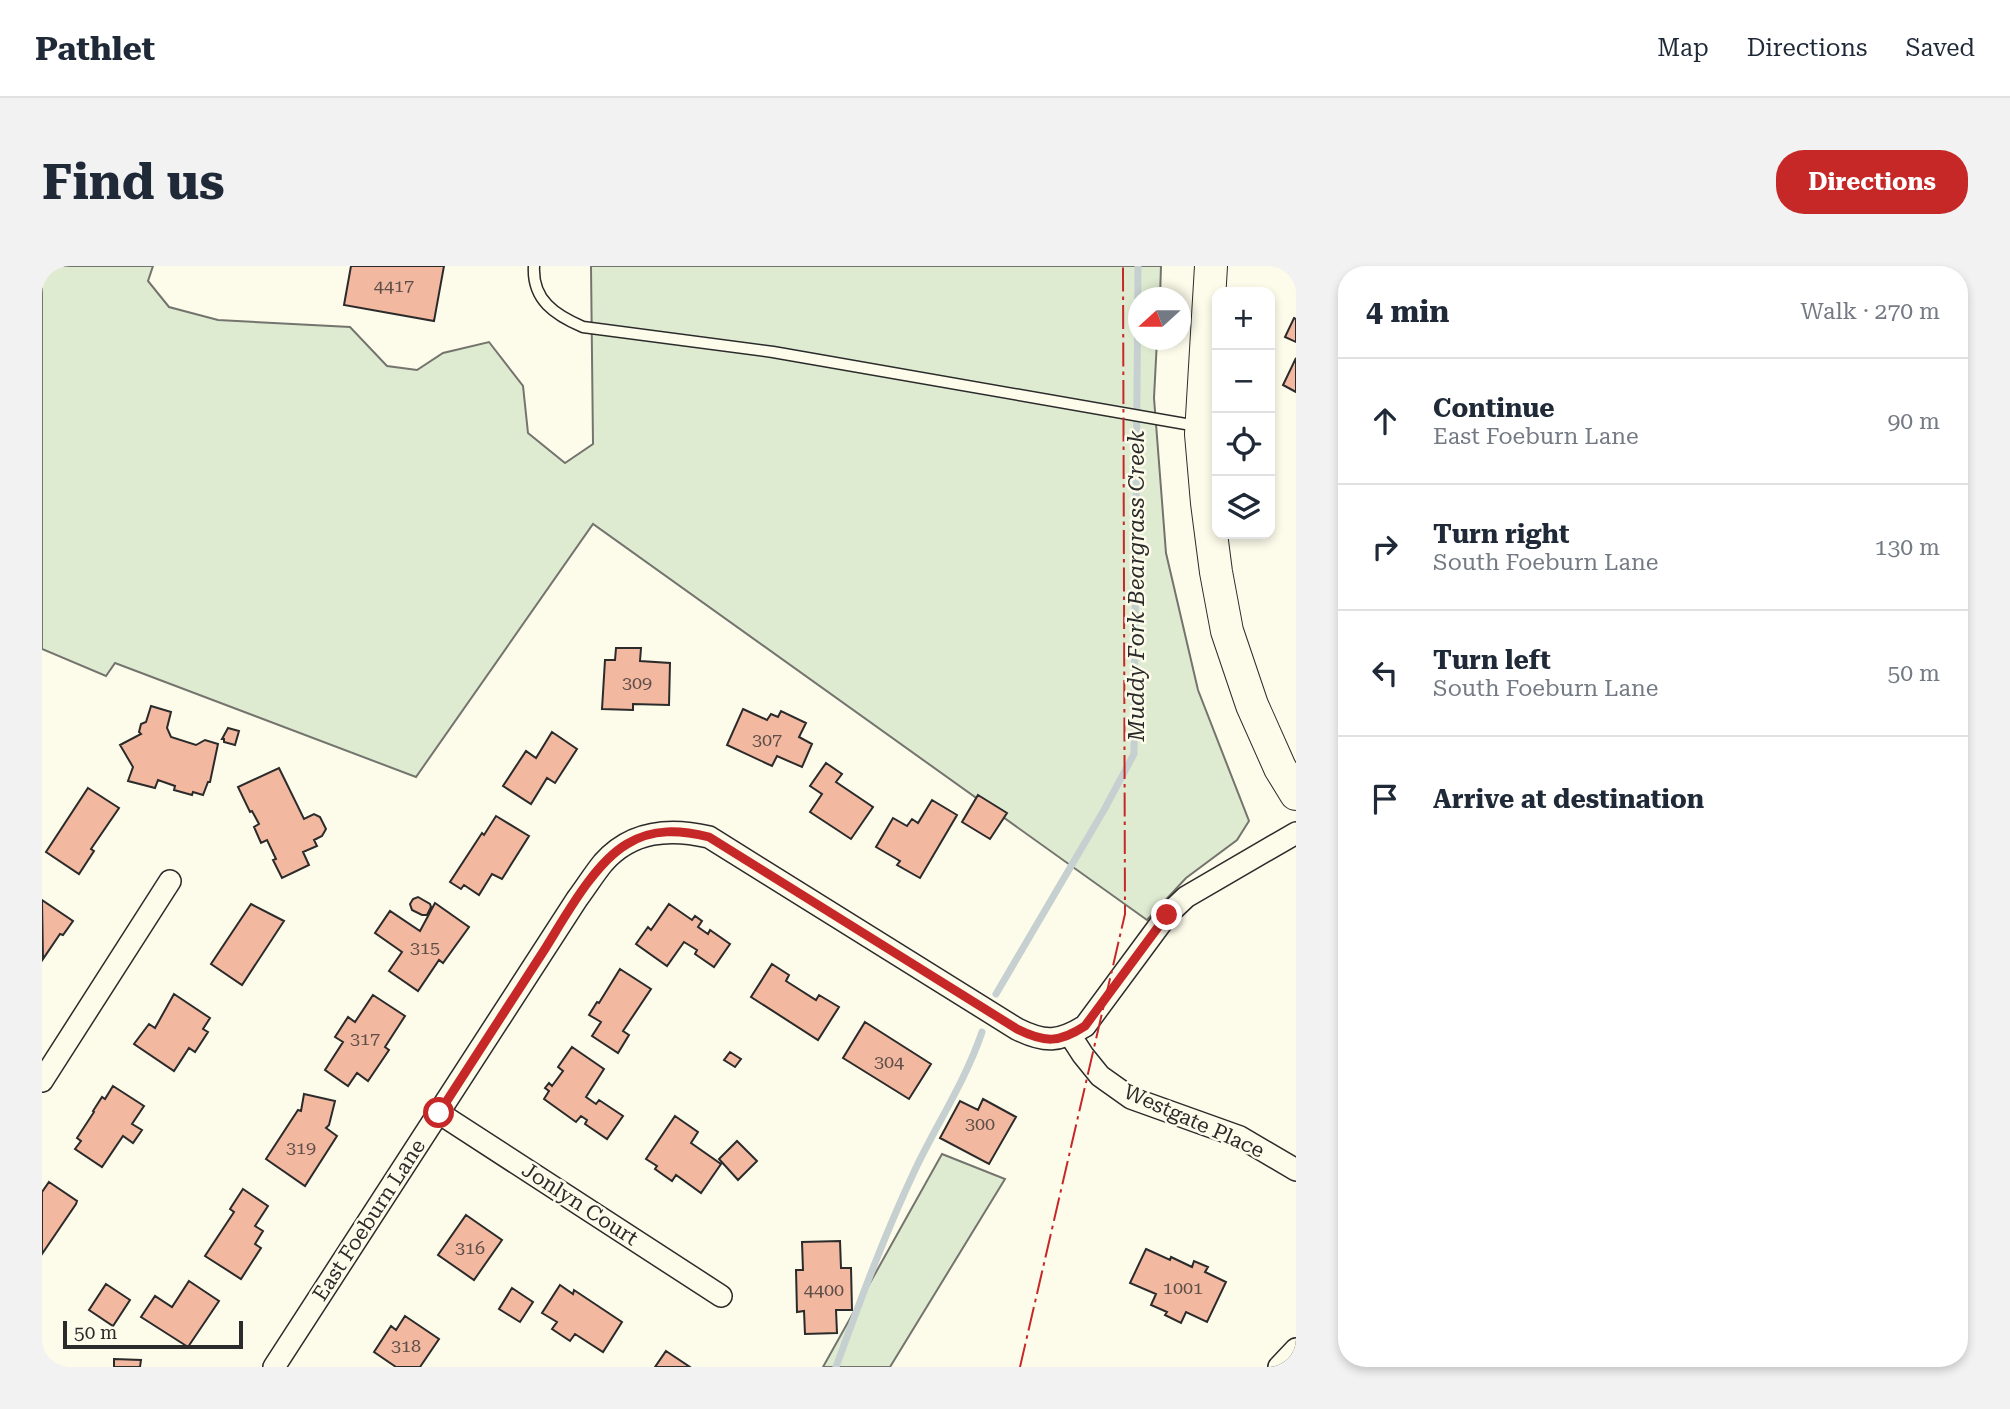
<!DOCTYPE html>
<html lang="en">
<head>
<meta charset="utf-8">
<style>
  body { margin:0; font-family:"Roboto Serif",serif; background:#f2f2f3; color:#1f2937 }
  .controls { position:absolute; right:21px; top:21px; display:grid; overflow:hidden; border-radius:14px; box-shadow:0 4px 10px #0003 }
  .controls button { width:63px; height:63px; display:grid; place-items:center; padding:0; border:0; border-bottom:2px solid #e0e1e3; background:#fff; color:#1f2937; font:35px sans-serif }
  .compass { position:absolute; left:1086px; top:21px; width:63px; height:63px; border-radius:50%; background:#fff; box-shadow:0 4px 10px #0003; rotate:249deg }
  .scale { position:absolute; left:21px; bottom:18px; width:180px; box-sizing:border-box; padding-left:7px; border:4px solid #2b2b2b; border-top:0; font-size:19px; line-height:24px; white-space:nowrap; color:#2b2b2b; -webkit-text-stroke:5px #fdfbea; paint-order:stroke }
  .stop { position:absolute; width:21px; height:21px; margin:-16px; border:5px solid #c62828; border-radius:50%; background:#fff }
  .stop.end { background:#c62828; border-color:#fff; box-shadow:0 2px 7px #0008 }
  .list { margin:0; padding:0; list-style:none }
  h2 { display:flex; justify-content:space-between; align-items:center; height:91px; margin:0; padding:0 28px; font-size:30px }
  h2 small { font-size:23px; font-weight:400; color:#747a83 }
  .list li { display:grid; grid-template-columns:46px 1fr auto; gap:21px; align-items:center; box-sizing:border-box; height:126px; padding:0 28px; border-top:2px solid #e0e1e3 }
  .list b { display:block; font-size:26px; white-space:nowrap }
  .list p { margin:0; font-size:23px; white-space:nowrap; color:#747a83 }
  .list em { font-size:23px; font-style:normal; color:#747a83 }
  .icon { flex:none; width:38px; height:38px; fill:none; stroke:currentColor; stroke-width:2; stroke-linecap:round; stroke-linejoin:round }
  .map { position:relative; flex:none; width:1254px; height:1101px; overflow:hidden; border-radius:28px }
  header { display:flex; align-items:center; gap:42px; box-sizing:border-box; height:98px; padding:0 35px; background:#fff; border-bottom:2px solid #e0e1e3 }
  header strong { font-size:33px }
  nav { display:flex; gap:38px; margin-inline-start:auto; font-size:24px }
  .intro { display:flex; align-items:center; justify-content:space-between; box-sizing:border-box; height:168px; padding:0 42px }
  h1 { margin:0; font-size:49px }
  .button { padding:18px 32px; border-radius:28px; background:#c62828; color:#fff; font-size:24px; font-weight:700 }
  main { display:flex; gap:42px; padding:0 42px }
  aside { flex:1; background:#fff; border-radius:28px; box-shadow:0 4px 10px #0003 }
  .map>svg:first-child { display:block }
  .green { fill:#deebd1; stroke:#74746e; stroke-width:2 }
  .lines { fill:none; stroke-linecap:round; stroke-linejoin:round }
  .stream { stroke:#c7d0d0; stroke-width:7 }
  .building { fill:#f2b8a0; stroke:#2b2b2b; stroke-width:2 }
  .service-casing { stroke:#2b2b2b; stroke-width:13 }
  .minor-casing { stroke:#2b2b2b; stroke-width:24 }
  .secondary-casing { stroke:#2b2b2b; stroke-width:34 }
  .service { stroke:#fdfbea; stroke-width:10 }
  .minor { stroke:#fdfbea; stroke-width:21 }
  .secondary { stroke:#fdfbea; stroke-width:32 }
  .power { stroke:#c62828; stroke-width:2; stroke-dasharray:24 5 3.5 5; stroke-linecap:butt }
  .route { stroke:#c62828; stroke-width:9 }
  .labels { text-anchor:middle; stroke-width:5; stroke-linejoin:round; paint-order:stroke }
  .number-label { font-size:18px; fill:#5d4e48 }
  .street-label { font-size:21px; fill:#2b2b2b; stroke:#fdfbea }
  .water-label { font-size:23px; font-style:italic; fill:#2b2b2b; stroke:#fdfbea }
</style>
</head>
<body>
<header>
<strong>Pathlet</strong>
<nav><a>Map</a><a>Directions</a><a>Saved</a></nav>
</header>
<div class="intro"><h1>Find us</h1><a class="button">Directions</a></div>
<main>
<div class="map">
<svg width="1254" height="1101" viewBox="0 0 1254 1101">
  <rect width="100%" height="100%" fill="#fdfbea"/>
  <path class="green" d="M0 0H111L106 15 127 41 176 54 308 61 345 100 375 104 401 87 447 76 481 120 486 167 523 197 551 178 549 0H1119L1118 31 1097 32V74H1115L1112 132 1124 287 1156 424 1207 555 1195 574 1144 612 1105 654 551 258 374 511 73 397 64 410 0 383Z
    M900 888 963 913 848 1101H781Z"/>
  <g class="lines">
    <path class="stream" d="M954 728 1062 544 1092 488 1096 0
      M794 1101C818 1035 842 970 872 906 894 859 923 816 940 766"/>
  </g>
  <path class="building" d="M309 0H402L392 55 302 39Z
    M1252 52 1254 53V76L1243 71Z
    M1254 92V126L1241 119Z
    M574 382H599L598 395 628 397 627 439 591 438V444L560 443 563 394H573Z
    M109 440 129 446 125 462 129 471 154 479 163 474 176 478 168 516H166L161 529 151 526 150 529 132 524 133 520 116 514 113 522 86 515 91 501 78 479 99 468 97 466 99 458 104 456Z
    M701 443 725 454 729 448 736 451 739 445 764 457 757 471 770 478 760 501 735 490 730 500 685 479Z
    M186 462 197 465 193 479 182 476V473H180Z
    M510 466 535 483 513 517 505 512 489 538 461 520 484 485 494 492Z
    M784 497 800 508 794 516 831 541 809 573 768 546 780 528 768 520Z
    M237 502 262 553 272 548 278 551 284 563 280 570 272 574 275 580 261 586 267 599 240 612 231 594 234 593 225 574 219 577 212 561 217 558 210 545 208 546 196 521Z
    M46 522 77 542 49 583 52 585 37 608 4 586Z
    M936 529 965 547 948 573 920 556Z
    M890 534 915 549 878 612 855 599 858 595 834 581 851 552 865 560 870 553 876 557Z
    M454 550 487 570 460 613 450 608 437 629 422 619 419 623 408 616 440 567 442 569Z
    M376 631 388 638 389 641 385 649H380L370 644 368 638 371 633Z
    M0 634 31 655 21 669 18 668 1 693Z
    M393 637 427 661 401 697 397 694 376 725 347 705 360 686 333 667 348 645 378 665Z
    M209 638 242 655 200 719 169 698Z
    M627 638 650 654 653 650 660 655 656 661 666 668 668 664 688 678 672 701 653 688 655 684 642 676 625 700 594 678 606 661 609 664Z
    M730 698 747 709 744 715 774 734 777 729 797 741 776 774 709 731Z
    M578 703 609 723 581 765 587 769 576 787 550 770 559 756 547 749 555 736 557 737Z
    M132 728 168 752 161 763 166 766 153 786 147 782 132 805 92 778 107 758 113 762Z
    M331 729 363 750 343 781 347 784 326 815 315 807 306 820 283 804 301 776 293 771 306 751 313 756Z
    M823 756 889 798 867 833 801 792Z
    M530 781 562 803 544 831 554 838 557 834 581 850 565 873 543 858 545 854 539 850 534 856 502 833 507 825 503 822 507 817 510 820 521 805 516 801Z
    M688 786 699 793 693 801 682 794Z
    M71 820 102 840 90 858 100 864 91 877 81 870 60 901 33 883 39 875 35 872 52 846 51 845 60 831 63 833Z
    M262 828 293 835 287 859 284 862 295 870 263 920 224 893 256 844 259 845Z
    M941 833 974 851 947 898 898 872 918 835 936 844Z
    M633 850 656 866 649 877 679 898 659 927 634 909 630 915 613 903 615 900 604 893Z
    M695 875 715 895 696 914 677 893Z
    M7 916 35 935 34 938 0 988V926Z
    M201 923 226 940 213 960 221 965 213 978 219 982 199 1013 163 990 192 946 188 943Z
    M424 949 460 974 432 1014 396 989Z
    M798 975 799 1002H809L810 1044H794L795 1067 763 1068 762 1045 755 1046 754 1004H761L760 976Z
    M1104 983 1128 994 1129 991 1150 1001 1152 995 1166 1001 1163 1006 1184 1016 1165 1056 1144 1046 1139 1057 1123 1049 1125 1046 1109 1039 1114 1028 1088 1017Z
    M147 1015 177 1035 146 1081 99 1051 113 1030 130 1041Z
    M64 1018 88 1034 71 1060 47 1044Z
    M518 1019 531 1028 532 1024 580 1056 561 1086 533 1068 528 1075 510 1063 515 1056 500 1047Z
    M470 1022 491 1036 478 1056 457 1043Z
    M363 1050 397 1073 378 1101H354L332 1086 349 1060 354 1064Z
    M624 1085 648 1101H613Z
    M72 1093 99 1094 98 1101H72Z"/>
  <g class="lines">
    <defs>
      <path id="service" d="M492 0C490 34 513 49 541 61L731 86 1155 160"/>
      <path id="minor" d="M1028 769 1041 789 1058 810 1089 832 1198 871 1254 904
        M0 815 128 615
        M397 847 679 1030
        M232 1101 535 633C544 621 552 608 561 597 590 564 628 562 667 571L975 763C1003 777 1017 776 1043 760L1125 649 1144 631 1254 567
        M1237 1101 1254 1083"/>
      <path id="secondary" d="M1169 0 1159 168 1165 237 1174 306 1185 365 1210 439 1238 502 1254 528"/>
    </defs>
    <use href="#service" class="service-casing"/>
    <use href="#minor" class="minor-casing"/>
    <use href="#secondary" class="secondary-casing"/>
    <use href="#service" class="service"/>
    <use href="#minor" class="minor"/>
    <use href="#secondary" class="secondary"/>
    <path class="power" d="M978 1101 1083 648 1081 0"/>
  </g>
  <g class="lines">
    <path class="route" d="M397 847C431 794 466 740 501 686 522 653 551 598 585 578 611 562 638 564 667 571L975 763C1003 777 1017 777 1043 760L1125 649"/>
  </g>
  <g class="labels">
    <g class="number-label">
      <text x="352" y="26">4417</text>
      <text x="595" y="423">309</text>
      <text x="725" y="480">307</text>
      <text x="383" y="688">315</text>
      <text x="323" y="779">317</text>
      <text x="847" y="802">304</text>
      <text x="938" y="864">300</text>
      <text x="259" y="888">319</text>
      <text x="428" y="988">316</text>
      <text x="1141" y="1028">1001</text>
      <text x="782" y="1030">4400</text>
      <text x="364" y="1086">318</text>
    </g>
    <g class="street-label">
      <text transform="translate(1152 855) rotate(24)" y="7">Westgate Place</text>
      <text transform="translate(538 938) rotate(33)" y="7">Jonlyn Court</text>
      <text transform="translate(327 954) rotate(-57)" y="7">East Foeburn Lane</text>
    </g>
    <g class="water-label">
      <text transform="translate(1094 320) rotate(-90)" y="8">Muddy Fork Beargrass Creek</text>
    </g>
  </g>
</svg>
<div class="controls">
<button>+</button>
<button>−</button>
<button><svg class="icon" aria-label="locate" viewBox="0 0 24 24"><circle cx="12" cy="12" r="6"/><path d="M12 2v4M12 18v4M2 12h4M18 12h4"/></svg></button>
<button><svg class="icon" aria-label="layers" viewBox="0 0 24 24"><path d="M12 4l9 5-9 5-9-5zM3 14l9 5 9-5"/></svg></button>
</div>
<svg class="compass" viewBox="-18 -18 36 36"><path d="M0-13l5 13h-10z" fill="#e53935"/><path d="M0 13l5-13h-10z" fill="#747a83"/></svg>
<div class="scale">50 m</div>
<div class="stop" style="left:397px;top:847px"></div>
<div class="stop end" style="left:1125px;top:649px"></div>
</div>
<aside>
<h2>4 min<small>Walk · 270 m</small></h2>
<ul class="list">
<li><svg class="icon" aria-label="ahead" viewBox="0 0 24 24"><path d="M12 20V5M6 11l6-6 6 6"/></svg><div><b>Continue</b><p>East Foeburn Lane</p></div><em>90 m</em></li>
<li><svg class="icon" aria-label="right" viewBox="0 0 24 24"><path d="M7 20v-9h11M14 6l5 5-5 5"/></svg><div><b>Turn right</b><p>South Foeburn Lane</p></div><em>130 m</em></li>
<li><svg class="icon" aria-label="left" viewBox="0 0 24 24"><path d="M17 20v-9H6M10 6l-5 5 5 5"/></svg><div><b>Turn left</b><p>South Foeburn Lane</p></div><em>50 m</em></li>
<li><svg class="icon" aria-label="arrive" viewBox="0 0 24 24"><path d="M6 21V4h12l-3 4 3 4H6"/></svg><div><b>Arrive at destination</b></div></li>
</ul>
</aside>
</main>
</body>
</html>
